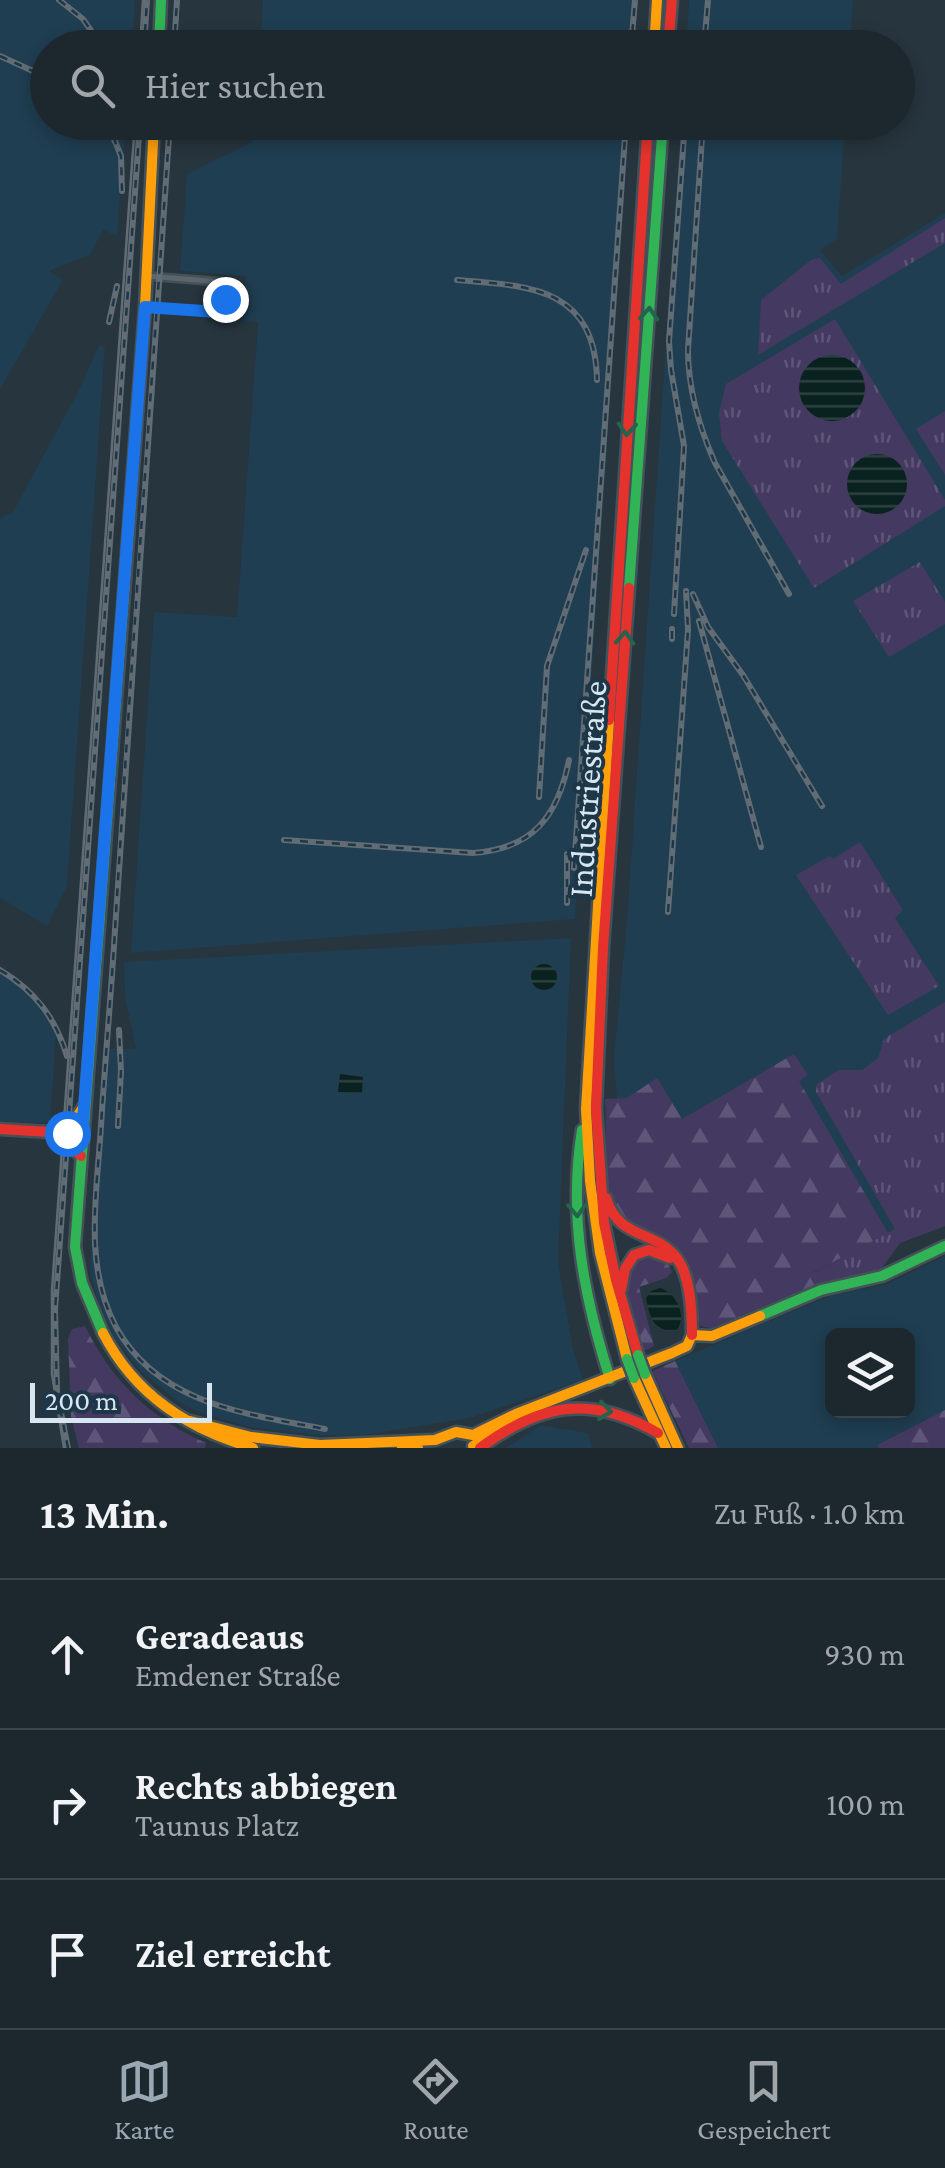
<!DOCTYPE html>
<html lang="de">
<head>
<meta charset="utf-8">
<style>
  body { margin:0; font-family:"Crimson Pro",serif; background:#2a343a; color:#f1f3f6 }
  .controls { position:absolute; right:30px; bottom:30px; display:grid; overflow:hidden; border-radius:15px; box-shadow:0 5px 15px #0003 }
  .controls button { width:90px; height:90px; display:grid; place-items:center; padding:0; border:0; border-bottom:2px solid #3b444a; background:#1d282e; color:#f1f3f6; font:50px sans-serif }
  .scale { position:absolute; left:30px; bottom:25px; width:182px; box-sizing:border-box; padding-left:10px; border:5px solid #d7e6f1; border-top:0; font-size:28px; line-height:35px; white-space:nowrap; color:#d7e6f1; -webkit-text-stroke:8px #1d3748; paint-order:stroke }
  .stop { position:absolute; width:30px; height:30px; margin:-22px; border:8px solid #1a73e8; border-radius:50%; background:#fff }
  .stop.end { background:#1a73e8; border-color:#fff; box-shadow:0 2px 10px #0008 }
  .list { margin:0; padding:0; list-style:none }
  h2 { display:flex; justify-content:space-between; align-items:center; height:130px; margin:0; padding:0 40px; font-size:42px }
  h2 small { font-size:32px; font-weight:400; color:#a0a6aa }
  .list li { display:grid; grid-template-columns:65px 1fr auto; gap:30px; align-items:center; box-sizing:border-box; height:150px; padding:0 40px; border-top:2px solid #3b444a }
  .list b { display:block; font-size:38px; white-space:nowrap }
  .list p { margin:0; font-size:32px; white-space:nowrap; color:#a0a6aa }
  .list em { font-size:32px; font-style:normal; color:#a0a6aa }
  .icon { flex:none; width:55px; height:55px; fill:none; stroke:currentColor; stroke-width:2; stroke-linecap:round; stroke-linejoin:round }
  .map { position:relative; flex:none; width:945px; height:1448px; overflow:hidden }
  .search { position:absolute; background:#1d282e; box-shadow:0 5px 15px #0003; left:30px; right:30px; top:30px; height:110px; display:flex; align-items:center; gap:25px; box-sizing:border-box; padding:0 35px; border-radius:55px; color:#a0a6aa; font-size:38px }
  .sheet { height:580px; background:#1d282e }
  nav { display:flex; justify-content:space-around; align-items:center; box-sizing:border-box; height:140px; border-top:2px solid #3b444a; background:#1d282e; font-size:28px; color:#a0a6aa }
  nav a { display:grid; justify-items:center; gap:5px }
  nav .on { color:#99a8b2 }
  .map>svg:first-child { display:block }
  .built { fill:#1f3e51; fill-rule:evenodd }
  .grass { fill:url(#grass-tufts) }
  .forest { fill:url(#forest-firs) }
  .water { fill:url(#water-rules) }
  .lines { fill:none; stroke-linecap:round; stroke-linejoin:round }
  .street-casing { stroke:#445159; stroke-width:10 }
  .fast-casing { stroke:#445159; stroke-width:15 }
  .slow-casing { stroke:#445159; stroke-width:15 }
  .jam-casing { stroke:#445159; stroke-width:15 }
  .street { stroke:#5a656c; stroke-width:5 }
  .fast { stroke:#30b455; stroke-width:10 }
  .slow { stroke:#ff9f0a; stroke-width:10 }
  .jam { stroke:#e5322d; stroke-width:10 }
  .tram { stroke:#626c74; stroke-width:2.5 }
  .rail-casing { stroke:#626c74; stroke-width:6 }
  .rail { stroke:#1d3748; stroke-width:2.5; stroke-dasharray:8; stroke-linecap:butt }
  .fast-bridge-casing { stroke:#445159; stroke-width:15; stroke-linecap:butt }
  .fast-bridge { stroke:#30b455; stroke-width:10 }
  .oneway { stroke:#24634d }
  .route { stroke:#1a73e8; stroke-width:12 }
  .labels { text-anchor:middle; stroke-width:8; stroke-linejoin:round; paint-order:stroke }
  .street-label { font-size:35px; fill:#d7e6f1; stroke:#1d3748 }
</style>
</head>
<body>
<div class="map">
<svg width="945" height="1448" viewBox="0 0 945 1448">
  <defs>
    <pattern id="grass-tufts" width="24" height="20" patternUnits="userSpaceOnUse" patternTransform="scale(2.5)"><rect width="24" height="20" fill="#443961"/><path d="M3 7l-1-3M5 7V3M7 7l1-3M15 17l-1-3M17 17v-4M19 17l1-3" fill="none" stroke="#5e5678"/></pattern>
    <pattern id="forest-firs" width="22" height="20" patternUnits="userSpaceOnUse" patternTransform="scale(2.5)"><rect width="22" height="20" fill="#443961"/><path d="M5 1l3.5 6h-7zM16 11l3.5 6h-7z" fill="#5e5678"/></pattern>
    <pattern id="water-rules" width="6" height="5" patternUnits="userSpaceOnUse" patternTransform="scale(2.5)"><rect width="6" height="5" fill="#0a221f"/><path d="M0 2.5h6" fill="none" stroke="#2d4240"/></pattern>
  </defs>
  <rect width="100%" height="100%" fill="#27353e"/>
  <path class="built" d="M0 0H135L132 47 48 48V122L126 123 117 236 103 230 90 255 49 271 63 280 0 389Z
    M263 0H637L634 47H260Z
    M689 0H853L850 47H686Z
    M254 123H629L575 919 131 953 154 612 237 617 258 322 243 321 246 276 180 271 187 174 252 142Z
    M681 123H845L837 239 820 250 842 276 945 213V1226L785 1282 628 1198 616 1090 614 1057 627 920Z
    M99 345 105 347 67 886 47 926 0 898V519L14 510 79 390Z
    M571 938 558 1263 573 1349 583 1380 470 1418 364 1435H310L245 1426 202 1413 182 1404 142 1373 114 1337 98 1302 90 1271 103 1049H136L125 997 124 962Z
    M0 973 23 987 47 1014 56 1034 50 1123 0 1121Z
    M945 1256V1410L878 1444 879 1448H718L675 1361 832 1295 885 1285ZM832 1336H908V1410H832Z
    M541 1425 588 1433 592 1448H506Z"/>
  <path class="grass" d="M945 218V243L758 355 761 300 811 260 820 258 841 284Z
    M835 319 945 500V506L814 588 722 441 719 413 726 384Z
    M945 411V475L916 429Z
    M920 562 945 602V624L889 657 853 601Z
    M860 842 903 910 895 918 939 986 888 1015 796 875 830 856 833 859Z
    M945 1002V1226L900 1243 880 1271 819 1283 813 1273 895 1229 816 1092 817 1084 839 1070H862L878 1058 884 1039Z"/>
  <path class="forest" d="M794 1054 808 1075 799 1081 888 1233 814 1272 819 1283 711 1328 700 1326C696 1300 695 1271 679 1251 662 1231 626 1235 614 1209 603 1182 607 1129 605 1099L627 1098 657 1078 682 1119Z
    M653 1256 666 1260 672 1272 666 1278 639 1287 654 1346 644 1351 627 1293 626 1273 636 1259Z
    M85 1326C111 1380 151 1419 206 1443L205 1448H79L71 1417 68 1339 72 1329Z
    M675 1361 718 1448H689L652 1371Z
    M945 1410V1448H879L877 1445Z"/>
  <path class="water" d="M799 388a33 33 0 1 1 66 0a33 33 0 1 1-66 0Z
    M847 484a30 30 0 1 1 60 0a30 30 0 1 1-60 0Z
    M531 977a13 13 0 1 1 26 0a13 13 0 1 1-26 0Z
    M340 1074 363 1077 362 1093 338 1092Z
    M660 1288C677 1293 688 1317 676 1331 653 1331 650 1318 646 1298L651 1291Z"/>
  <g class="lines">
    <defs>
      <path id="street" d="M145 307 218 312 225 306 222 282 147 276"/>
      <path id="fast" d="M159 48 161 0
        M629 588 663 122
        M582 1130C568 1216 584 1297 610 1379
        M760 1316 821 1290 882 1276 945 1246
        M103 1333 82 1283 75 1247 124 593"/>
      <path id="slow" d="M654 48 657 0
        M124 593 145 307 154 122
        M609 720 586 1109 590 1181 600 1253 627 1359
        M59 1131 72 1124 84 1106
        M103 1333C135 1395 188 1429 253 1448
        M645 1374 678 1448
        M634 1378 666 1448
        M190 1421 251 1437 320 1445 435 1440 456 1432 473 1435 516 1414 672 1353 687 1346 692 1335 712 1336 760 1316
        M473 1446 514 1421
        M402 1448H418"/>
      <path id="jam" d="M668 48 672 0
        M629 588 603 948 596 1108 604 1223 616 1280 638 1355
        M609 720 648 122
        M0 1129 82 1134
        M59 1135 81 1156
        M606 1198C619 1240 653 1229 676 1257 691 1276 692 1312 692 1335
        M621 1290 625 1269 634 1255 649 1250 670 1258
        M480 1448C541 1403 591 1394 658 1433"/>
    </defs>
    <use href="#street" class="street-casing"/>
    <use href="#fast" class="fast-casing"/>
    <use href="#slow" class="slow-casing"/>
    <use href="#jam" class="jam-casing"/>
    <use href="#street" class="street"/>
    <use href="#fast" class="fast"/>
    <use href="#slow" class="slow"/>
    <use href="#jam" class="jam"/>
    <path class="tram" d="M140 48 143 0
      M64 1448 52 1374V1290L135 122"/>
    <defs>
      <path id="rail" d="M59 0 83 19 103 48
        M144 48 147 0
        M174 48 177 0
        M631 48 635 0
        M704 48 708 0
        M0 56 48 78
        M107 122 121 156 122 191
        M170 122C151 392 131 661 115 930 111 996 105 1061 101 1126 97 1193 83 1265 116 1327 158 1404 246 1414 325 1429
        M703 122 688 350C688 388 700 429 715 463L789 594
        M457 280C530 286 595 287 597 380
        M109 322 117 286
        M693 594 708 627 743 675 822 806
        M674 614 684 446 671 370 669 341 685 122
        M699 621 761 847
        M672 639V629
        M539 797 547 666 586 550
        M284 840 473 853C533 849 558 816 569 760
        M574 868 626 122
        M567 903V854
        M668 912 688 630 686 591
        M0 970C35 991 55 1017 67 1056
        M118 1126 121 1071 119 1030
        M68 1448 57 1392 55 1310 140 122"/>
    </defs>
    <use href="#rail" class="rail-casing"/>
    <use href="#rail" class="rail"/>
    <defs>
      <path id="fast-bridge" d="M638 1355 645 1374
        M627 1359 634 1378"/>
    </defs>
    <use href="#fast-bridge" class="fast-bridge-casing"/>
    <use href="#fast-bridge" class="fast-bridge"/>
  </g>
  <defs><path id="oneway-chevron" d="M-2-3.5L2.5 0L-2 3.5" fill="none" stroke-width="1.6" stroke-linecap="round" stroke-linejoin="round" transform="scale(2.5)"/></defs>
  <g class="oneway">
    <use href="#oneway-chevron" transform="translate(649 314) rotate(-86)"/>
    <use href="#oneway-chevron" transform="translate(627 429) rotate(94)"/>
    <use href="#oneway-chevron" transform="translate(625 638) rotate(-86)"/>
    <use href="#oneway-chevron" transform="translate(577 1210) rotate(88)"/>
    <use href="#oneway-chevron" transform="translate(605 1411) rotate(7)"/>
  </g>
  <g class="lines">
    <path class="route" d="M67 1133 82 1134 145 307 218 312 224 306 225 299"/>
  </g>
  <g class="labels">
    <g class="street-label">
      <text transform="translate(587 789) rotate(-86)" y="12">Industriestraße</text>
    </g>
  </g>
</svg>
<div class="controls">
<button><svg class="icon" aria-label="layers" viewBox="0 0 24 24"><path d="M12 4l9 5-9 5-9-5zM3 14l9 5 9-5"/></svg></button>
</div>
<div class="scale">200 m</div>
<div class="stop" style="left:67px;top:1133px"></div>
<div class="stop end" style="left:225px;top:299px"></div>
<div class="search"><svg class="icon" aria-label="search" viewBox="0 0 24 24"><circle cx="10" cy="10" r="6"/><path d="M15 15l6 6"/></svg>Hier suchen</div>
</div>
<section class="sheet">
<h2>13 Min.<small>Zu Fuß · 1.0 km</small></h2>
<ul class="list">
<li><svg class="icon" aria-label="ahead" viewBox="0 0 24 24"><path d="M12 20V5M6 11l6-6 6 6"/></svg><div><b>Geradeaus</b><p>Emdener Straße</p></div><em>930 m</em></li>
<li><svg class="icon" aria-label="right" viewBox="0 0 24 24"><path d="M7 20v-9h11M14 6l5 5-5 5"/></svg><div><b>Rechts abbiegen</b><p>Taunus Platz</p></div><em>100 m</em></li>
<li><svg class="icon" aria-label="arrive" viewBox="0 0 24 24"><path d="M6 21V4h12l-3 4 3 4H6"/></svg><div><b>Ziel erreicht</b></div></li>
</ul>
</section>
<nav>
<a class="on"><svg class="icon" aria-label="map" viewBox="0 0 24 24"><path d="M3 6l6-2 6 2 6-2v14l-6 2-6-2-6 2zM9 4v14M15 6v14"/></svg>Karte</a>
<a><svg class="icon" aria-label="directions" viewBox="0 0 24 24"><path d="M12 3l9 9-9 9-9-9zM9 14v-3h6M13 9l2 2-2 2"/></svg>Route</a>
<a><svg class="icon" aria-label="saved" viewBox="0 0 24 24"><path d="M7 4h10v16l-5-4-5 4z"/></svg>Gespeichert</a>
</nav>
</body>
</html>
